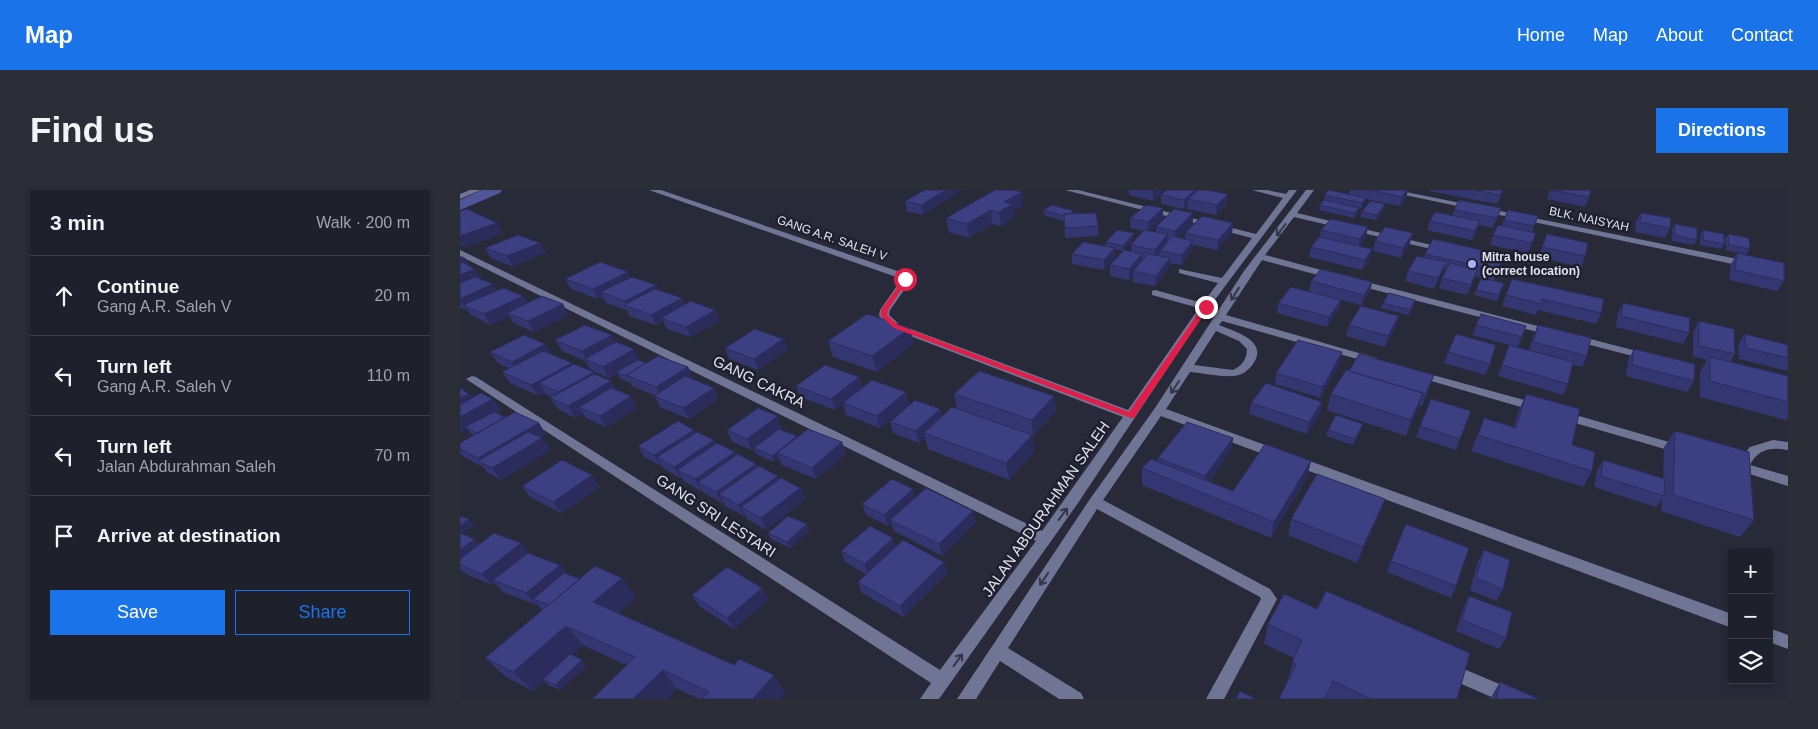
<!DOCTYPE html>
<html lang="en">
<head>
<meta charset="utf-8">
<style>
  body { margin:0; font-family:Helvetica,sans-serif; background:#2b2d37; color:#f1f3f6 }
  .controls { position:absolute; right:15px; bottom:15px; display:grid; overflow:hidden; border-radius:0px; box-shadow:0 2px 8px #0003 }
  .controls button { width:45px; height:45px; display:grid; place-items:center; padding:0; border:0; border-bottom:1px solid #3c3e47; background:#1e202b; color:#f1f3f6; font:25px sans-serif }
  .stop { position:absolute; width:15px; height:15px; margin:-11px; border:4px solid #e11d48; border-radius:50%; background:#fff }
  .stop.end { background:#e11d48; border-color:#fff; box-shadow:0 1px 5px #0008 }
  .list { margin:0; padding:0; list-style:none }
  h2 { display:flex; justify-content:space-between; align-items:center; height:65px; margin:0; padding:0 20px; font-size:21px }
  h2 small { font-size:16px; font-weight:400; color:#a1a3a9 }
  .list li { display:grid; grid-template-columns:32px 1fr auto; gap:15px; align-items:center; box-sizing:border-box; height:80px; padding:0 20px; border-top:1px solid #3c3e47 }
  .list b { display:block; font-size:19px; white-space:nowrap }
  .list p { margin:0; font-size:16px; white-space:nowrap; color:#a1a3a9 }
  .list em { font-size:16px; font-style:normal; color:#a1a3a9 }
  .actions { display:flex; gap:10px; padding:15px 20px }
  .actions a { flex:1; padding:11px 0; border:1px solid #1a73e8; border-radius:0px; text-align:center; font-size:18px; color:#1a73e8 }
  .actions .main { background:#1a73e8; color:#fff }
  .icon { flex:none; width:28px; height:28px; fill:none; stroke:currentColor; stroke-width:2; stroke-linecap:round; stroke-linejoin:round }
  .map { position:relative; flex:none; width:1328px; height:509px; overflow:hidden; border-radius:0px }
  header { display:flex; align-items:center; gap:30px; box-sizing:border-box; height:70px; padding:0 25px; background:#1a73e8; color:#fff }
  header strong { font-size:24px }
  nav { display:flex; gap:28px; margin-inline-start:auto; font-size:18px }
  .intro { display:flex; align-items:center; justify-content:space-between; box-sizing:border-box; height:120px; padding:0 30px }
  h1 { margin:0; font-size:35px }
  .button { padding:12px 22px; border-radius:0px; background:#1a73e8; color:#fff; font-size:18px; font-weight:700 }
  main { display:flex; gap:30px; padding:0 30px }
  aside { flex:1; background:#1e202b; border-radius:0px; box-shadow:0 2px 8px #0003 }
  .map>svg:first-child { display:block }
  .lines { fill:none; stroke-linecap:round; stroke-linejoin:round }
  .canal { fill:#50559a; fill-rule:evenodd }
  .minor { fill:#717595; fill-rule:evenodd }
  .wall { fill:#343671 }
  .shaded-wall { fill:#2b2c5c }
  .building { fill:#3d3f83; stroke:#2b2c5c }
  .oneway { stroke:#333548 }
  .route { fill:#e11d48 }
  .poi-dot { fill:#a8b0fc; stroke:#1e202f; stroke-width:2 }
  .labels { text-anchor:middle; stroke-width:5; stroke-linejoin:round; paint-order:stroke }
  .far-street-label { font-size:12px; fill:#e1e2ed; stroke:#1e202f }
  .far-poi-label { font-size:12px; font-weight:bold; fill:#e1e2ed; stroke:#1e202f; text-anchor:start }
  .street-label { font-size:15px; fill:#e1e2ed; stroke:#1e202f }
</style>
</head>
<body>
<header>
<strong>Map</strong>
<nav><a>Home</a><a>Map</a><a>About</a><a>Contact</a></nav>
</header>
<div class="intro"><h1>Find us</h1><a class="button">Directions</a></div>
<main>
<aside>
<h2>3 min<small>Walk · 200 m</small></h2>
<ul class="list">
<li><svg class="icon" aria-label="ahead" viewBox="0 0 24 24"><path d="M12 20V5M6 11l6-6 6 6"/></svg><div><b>Continue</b><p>Gang A.R. Saleh V</p></div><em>20 m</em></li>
<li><svg class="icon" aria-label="left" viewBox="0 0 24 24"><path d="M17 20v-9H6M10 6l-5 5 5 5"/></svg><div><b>Turn left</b><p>Gang A.R. Saleh V</p></div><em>110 m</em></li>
<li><svg class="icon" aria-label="left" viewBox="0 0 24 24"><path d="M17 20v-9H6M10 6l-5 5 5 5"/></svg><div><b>Turn left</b><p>Jalan Abdurahman Saleh</p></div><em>70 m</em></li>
<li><svg class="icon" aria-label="arrive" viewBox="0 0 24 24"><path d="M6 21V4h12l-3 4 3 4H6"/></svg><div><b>Arrive at destination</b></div></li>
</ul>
<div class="actions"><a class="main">Save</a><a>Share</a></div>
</aside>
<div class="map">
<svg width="1328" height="509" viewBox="0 0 1328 509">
  <rect width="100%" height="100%" fill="#282a39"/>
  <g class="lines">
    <path class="canal" d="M22 0H42L40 3 0 20V10Z"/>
    <path class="minor" d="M10 0H21L0 9V4Z
      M189 0H201L446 84 449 93 430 120 429 125 440 135 668 220 739 118 692 105V101L695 100 743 113 758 93 719 83V79L762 88 792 48 605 0H618L796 44 823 8 792 0H807L826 4 829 0H837L739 131 618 313 479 509H460L471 493 6 189 12 186 16 187 480 480 576 351 0 66V60L582 341 663 227 432 139 419 126 420 120 439 93V88Z
      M846 0H854L837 23 988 59 984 62 834 27 805 65 876 84V88L873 89 802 70 766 125 916 168 917 170 912 173 908 172 762 131 759 135C776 142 809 151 793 174 788 181 781 186 773 186 759 187 744 183 730 182L706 219 1272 424V438L701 226 643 310 810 399 817 409 764 509H746L801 409 800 407 637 319 548 458 621 503 624 509H599L540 471 516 509H497L630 309 695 218 784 81ZM756 141 779 151 787 159C787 169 782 176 773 180L734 175Z
      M921 0H936L1287 71 1292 74 1287 77Z
      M895 89 1097 141 1098 143 1093 146 892 94V90Z
      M1115 145 1192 165 1193 167 1188 170 1111 150 1110 148Z
      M958 181 1082 215 1084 218 1078 222 954 186 952 184Z
      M1102 221 1226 257 1228 260 1222 264 1098 228 1096 225Z
      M1313 250 1328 252V260C1311 257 1298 259 1290 275L1328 286V296L1270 278 1269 275 1270 272H1278L1290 257Z
      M1309 438 1328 445V459L1309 452Z
      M987 472 1061 503 1064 509H1036L981 485 979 480 981 475Z"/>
  </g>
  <path class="wall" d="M465 0 463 25 447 21 445 11Z
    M669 0H705L693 11 669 5Z
    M707 0H736V1L767 14 756 25 727 19 728 16 724 19 701 14V5Z
    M890 0H948L946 7 940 16 906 9 905 13 901 18H899L898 23 894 28 859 20 860 15 864 10V5H889Z
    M970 0H1043L1037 14 969 1Z
    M1090 0 1129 7 1125 17 1087 9Z
    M563 15 553 21 554 27 541 36 532 34 509 48 489 42 486 28Z
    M703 18V28L689 41 696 42V37L733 33 718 48 725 49V43L773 33 772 43 757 60 733 55 732 60 721 75 709 73V78L695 96 673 92V84L669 90 650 86V75L671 62V55L684 41 670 38V28Z
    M1041 18 1033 38 1019 35 1012 50 967 40 970 31 992 25 994 20Z
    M924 19 916 30 900 27 902 22Z
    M584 20 614 24 638 36 639 46 605 48 604 31 584 25Z
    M0 21 37 33 43 43 4 57 0 54Z
    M1181 23 1210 38 1205 48 1175 42 1176 32Z
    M1078 26 1072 42V53L1068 63 1030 55 1033 45 1042 36 1044 30Z
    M1215 34 1237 50 1234 55 1212 51V39Z
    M861 40 906 47 899 56 910 69 902 80 849 67 851 57 860 47Z
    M1243 40 1264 54 1261 59 1240 55V45Z
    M674 43V49L663 61 655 59V68L644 80 612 74V64L646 57V52Z
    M1087 44 1125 66 1121 77 1078 67Z
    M1268 44 1290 59 1286 64 1266 60 1265 49Z
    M915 51 950 53 941 68 913 61Z
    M80 53 86 62 53 77 31 68 25 58Z
    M1277 63 1324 91 1317 101 1269 90 1271 74Z
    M965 64 1044 65 1034 91 1015 86 1007 105 979 98 982 88 987 80 984 79 974 99 945 91 948 81 964 67Z
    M0 66 4 67 9 76 21 89 37 100 63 106 68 113 109 125 74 142 54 133 49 126 31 135 11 125 7 119 6 120 0 117Z
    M171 87 198 100 222 108 225 115 255 120 260 130 231 147 207 139 203 131 196 135 169 126 167 120 146 113 143 107 138 109 111 99 105 89Z
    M1021 88 1044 93 1037 111 1014 105Z
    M1052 89 1141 123 1136 134 1078 120 1076 125 1042 116Z
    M851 91 912 92 910 102 901 115 881 110 879 120 867 137 817 123 818 113 849 102Z
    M923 113 954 116 948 125 921 118Z
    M1163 113 1229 143 1223 154 1156 137 1158 123Z
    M1239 131 1275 164 1270 172 1328 186V228L1326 230 1240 207V182L1247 170 1233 166V142Z
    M889 135 936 137 925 157 886 146Z
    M1016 135 1062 147 1058 157 1069 160 1073 146 1078 135 1127 166 1122 177 1113 175 1108 194 1103 205 1038 186 1049 155 1012 145Z
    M1285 144 1328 155V181L1279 169 1278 155Z
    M323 149 327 160 298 180 269 169 265 158Z
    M95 150 156 153 180 170H179L186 173 228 177 233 189H232L259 209 229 229 200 217 194 205 172 196 169 191 168 192 160 188 157 183 149 188 131 180 125 171 102 161Z
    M368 151 454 153 417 182 373 167Z
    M85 154 91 164 113 174 134 182 135 184 157 200 171 206 177 218 146 237 126 228 123 223 115 228 98 219 90 208 92 207 86 204 85 203 79 206 50 193 42 182 49 178 38 173 30 162Z
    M1174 159 1234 191 1227 202 1166 186 1168 170Z
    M882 162 880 173 860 208 815 194 816 183Z
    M988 162 1030 174 1025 185 984 173Z
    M399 187 403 198 446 202 449 214 420 238 386 225 383 214 375 220 340 207 336 196Z
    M970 196 962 216 959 215 946 246 867 220 871 204Z
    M0 198 9 204 13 208 33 209 41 220 36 223 45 227 79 233 86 245 81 248 90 260 41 290 27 282 23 277 4 267 0 263V253L14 245 10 243 7 239 0 243Z
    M494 204 594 206 596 221 573 246H572L574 261 549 290 468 259 465 247 459 253 433 243 430 232 482 226 497 219Z
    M1066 204 1112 255 1132 281 1123 297 1011 261 1024 228 1054 237 1059 220Z
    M862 212 860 223 847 244 789 224 791 213Z
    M960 236 1000 249 996 260 956 247Z
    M322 238 320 239 337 247 382 252 386 264 356 289 322 275 319 268 314 272 296 264 294 259 292 260 272 252 267 240Z
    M868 240H901L893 255 866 246Z
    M1215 241 1294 330 1280 347 1201 321 1202 309 1196 317 1134 297 1137 281 1143 270 1203 288 1204 257Z
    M235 242 256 254 275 262 277 265 296 274 297 277 318 286 319 289 340 298 345 309 306 340 287 329 285 325 284 326 265 316 263 312 262 313 244 303 242 300 241 301 224 291 222 287 220 288 203 278 202 276H201L184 267 178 256Z
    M773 248 771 260 749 292 773 301 851 271 847 287 811 348 682 295V278L698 271V268Z
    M132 285 140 297 101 323 70 307 62 296Z
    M455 307 513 321 516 332 482 366 434 341 431 333 428 336 406 325 402 314Z
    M925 309 919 325 897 373 828 345 831 329Z
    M0 326 14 335 2 344 20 354 70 364 100 375 107 385 120 389 162 388 176 408 158 423 274 475 314 485 325 504 321 509H239L123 455 112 465 127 476 100 500 88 495 84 491 73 501 46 487 25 468 82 420 77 414 76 415 43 402 35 393 32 395 6 384 0 379Z
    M347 334 349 340 330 358 311 349 308 343Z
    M433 348 436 357 487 383 444 427 402 403 398 392 406 384 385 372 381 361Z
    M1024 360 1043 399 1036 411 1010 400 1018 371Z
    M931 371 996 396 991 408 927 382Z
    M302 398 308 409 274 439 239 416 232 405Z
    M1009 406 1046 448 1039 459 996 441 1004 417Z
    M808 434 997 509H819L828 491H827L834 468 804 454Z
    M1040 492 1079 509H1030Z"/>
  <path class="shaded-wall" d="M486 0H502L463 25 461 15Z
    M695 0H705L693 11V1Z
    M735 0H736V7L728 9V16L724 19V10Z
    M947 0H948L946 7 940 16 942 7Z
    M562 2 563 15 553 21 554 27 541 36 539 22 544 12Z
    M768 4 767 14 756 25 757 15Z
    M906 8 905 13 901 18 902 13Z
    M925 14 924 19 916 30 917 25Z
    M703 18V28L688 42V32Z
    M899 18 898 23 894 28 895 23Z
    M1041 18 1038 28 1033 38Z
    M531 20 532 34 509 48 507 34Z
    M733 23V33L715 51V41Z
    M1020 31 1017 41 1012 50 1015 41Z
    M37 33 43 43 4 57 0 50V46Z
    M773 33 772 43 757 60 758 50Z
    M908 37 906 47 898 59 900 49Z
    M674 43V49L663 61V56Z
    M953 43 950 53 941 68 943 58Z
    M708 44 707 54 700 61V63L694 70 695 60Z
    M733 51 732 60 721 75 722 65Z
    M80 53 86 62 53 77 47 66Z
    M655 58V68L644 80V70Z
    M912 59 910 69 902 80 905 70Z
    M682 64V74L673 81V84L669 90V79Z
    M4 67 10 77 0 82V69Z
    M710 68 709 78 695 96 696 86Z
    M986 72 983 82 974 99 978 88Z
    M15 79 22 89 0 98V85Z
    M1017 80 1014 90 1007 105Z
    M168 82 173 92 140 102 143 107 138 109 133 99Z
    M912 92 910 102 901 115 904 105Z
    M33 94 40 105 3 115 7 119 6 120 0 112V109Z
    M196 95 201 105 167 116 165 111Z
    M63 106 70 117 47 123 49 126 31 135 24 124Z
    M222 108 227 118 201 128 203 131 196 135 191 125Z
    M881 110 879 120 867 137 869 127Z
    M955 110 954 116 948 125 950 120Z
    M103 114 109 125 74 142 68 131Z
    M255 120 260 130 231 147 226 137Z
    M939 126 936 137 925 157 928 146Z
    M450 138 454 153 417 182 412 166Z
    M152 145 157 156 127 171 122 161Z
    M323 149 327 160 298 180 294 169Z
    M85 154 92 165 59 183 52 172Z
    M174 159 180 170 149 188 143 177Z
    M882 162 880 173 860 208 863 197Z
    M112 173 119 184 79 193 85 203 79 206 71 195Z
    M228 177 233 189 202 208 196 197Z
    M134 182 140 193 106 213 98 202Z
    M974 185 970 196 962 216 965 205Z
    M399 187 403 198 375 220 371 209Z
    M151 191 158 202 119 217 123 223 115 228 108 216Z
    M254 198 259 209 229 229 223 218Z
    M0 199 9 204 18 215 0 224Z
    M446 202 449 214 420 238 417 226Z
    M963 203 958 219 946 246 951 230Z
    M171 206 177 218 146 237 140 226Z
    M594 206 596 221 573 246 572 230Z
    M33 209 41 220 8 239 5 237 7 239 0 243V227Z
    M862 212 860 223 847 244 849 232Z
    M480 219 483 231 464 243 465 247 459 253 456 241Z
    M318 226 322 238 292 260 287 249Z
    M79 233 86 245 31 278 23 274 18 268Z
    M903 234 901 240 893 255 895 249Z
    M234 240 240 251 197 267 202 276H201L194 265Z
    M572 245 574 261 549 290 546 273Z
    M337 246 339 252 317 263 319 268 314 272 312 266Z
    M82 248 90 260 41 290 32 278Z
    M773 248 771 260 744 298 745 286Z
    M254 250 260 262 217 280 222 287 220 288 214 277Z
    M382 252 386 264 356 289 352 278Z
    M275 262 281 273 238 292 242 300 241 301 235 289Z
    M851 271 847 287 811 348 814 332Z
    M296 274 301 285 259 304 263 312 262 313 256 302Z
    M132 285 140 297 101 323 93 312Z
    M318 286 323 297 281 317 285 325 284 326 278 315Z
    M340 298 345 309 306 340 301 328Z
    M453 299 456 311 430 330 431 333 428 336 424 325Z
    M925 309 919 325 897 373 903 357Z
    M513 321 516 332 482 366 479 354Z
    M9 329 14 335 0 345V336Z
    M347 334 349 340 330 358 327 352Z
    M433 348 437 359 409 386 405 374Z
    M15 349 20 355 0 370V360Z
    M61 353 71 365 33 390 35 393 32 395 22 384Z
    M484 372 487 383 444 427 440 416Z
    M100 375 109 386 73 409 77 414 76 415 66 403Z
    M162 388 176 408 149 432 133 412Z
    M302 398 308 409 274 439 267 428Z
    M106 436 123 455 85 490 83 489 84 491 73 501 53 482Z
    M122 470 127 476 100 500 95 495Z
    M203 480 217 499 208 509H173Z
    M314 485 325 504 321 509H293Z"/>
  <path class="building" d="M465 0H486L461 15 445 11Z
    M535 0H555L562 2 544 12 553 14 539 22 531 20 507 34 486 28Z
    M707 0H735L724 10 701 5Z
    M738 0H747L768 4 757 15 728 9Z
    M869 0 906 8 902 13 864 5Z
    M910 0H947L942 7Z
    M1015 0H1043L1040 5Z
    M1091 0H1131L1129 7Z
    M864 10 899 18 895 23 860 15Z
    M999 10 1041 18 1037 28 994 20Z
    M910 11 925 14 917 25 902 22Z
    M592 15 614 21 609 24H604V26L584 20Z
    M686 15 703 18 688 32 670 28Z
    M7 19 37 33 0 46V21Z
    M714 19 733 23 715 41 696 37Z
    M1048 20 1078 26 1074 36 1044 30Z
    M975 22 1020 31 1015 41 970 31Z
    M636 23 638 36 605 38 604 24Z
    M1181 23 1211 28 1210 38 1180 32Z
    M742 26 773 33 758 50 725 43Z
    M871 29 908 37 900 49 861 40Z
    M1215 34 1237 38V50L1214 45Z
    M1038 35 1076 43 1072 53 1033 45Z
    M925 37 953 43 943 58 915 51Z
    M657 40 674 43 663 56 646 52Z
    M684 40 708 44 695 60 671 55Z
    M1243 40 1264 44V54L1243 50Z
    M1087 44 1128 53 1125 66 1082 57Z
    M1268 44 1289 48 1290 59 1269 55Z
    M58 45 80 53 47 66 25 58Z
    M712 46 733 51 722 65 700 61Z
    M859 47 912 59 905 70 851 57Z
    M973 49 1044 65 1038 81 965 64Z
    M623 52 655 58 644 70 612 64Z
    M664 60 682 64 669 79 650 75Z
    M1277 63 1324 73V91L1275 80Z
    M688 64 710 68 696 86 673 81Z
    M957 66 986 72 978 88 948 81Z
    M2 72 15 79 0 85V73Z
    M140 72 168 82 133 99 105 89Z
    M990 73 1017 80 1011 95 982 88Z
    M861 79 912 92 904 105 851 91Z
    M15 87 33 94 0 109V93Z
    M172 87 196 95 165 111 140 102Z
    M1021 88 1044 93 1039 105 1016 100Z
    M1052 89 1144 109 1141 123 1082 109 1081 114 1046 105Z
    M831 97 881 110 869 127 818 113Z
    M43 98 63 106 24 124 3 115Z
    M195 99 222 108 191 125 164 115Z
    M929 103 955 110 950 120 923 113Z
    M82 106 103 114 68 131 47 123Z
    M231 111 255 120 226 137 201 128Z
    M1163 113 1230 128 1229 143 1161 126Z
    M901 116 939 126 928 146 889 135Z
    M407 124 450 138 412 166 368 151Z
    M1021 124 1066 136 1062 147 1016 135Z
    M1239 131 1274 139 1275 164 1239 156Z
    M125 135 152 145 122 161 95 150Z
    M1078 135 1131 148 1127 166 1073 152Z
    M295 139 323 149 294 169 265 158Z
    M996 144 1036 155 1030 174 988 162Z
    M1285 144 1328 155V168L1286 158Z
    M64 145 85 154 52 172 30 162Z
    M838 150 882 162 863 197 816 183Z
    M156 152 174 159 143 177 125 169Z
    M1049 155 1113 172 1108 194 1042 175Z
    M1174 159 1235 174 1234 191 1172 175Z
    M83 161 112 173 71 195 42 182Z
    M899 164 974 185 965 205 963 204V203L889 181Z
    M198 166 228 177 196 197 166 185Z
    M1250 167 1328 186V212L1250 191Z
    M178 170 186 173 165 186 156 182Z
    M114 174 134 182 98 202 79 193Z
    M365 175 399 187 371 209 336 196Z
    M886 180 963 203 951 230 871 204Z
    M519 181 594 206 572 230 494 204Z
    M134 184 151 191 108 216 90 208Z
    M225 186 254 198 223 218 194 206Z
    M412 190 446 202 417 226 383 213Z
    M806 193 862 212 849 232 791 213Z
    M0 198 9 204 0 208Z
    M151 198 171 206 140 226 119 217Z
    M21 203 33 209 0 227V215Z
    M1066 204 1120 219 1112 255 1135 262 1132 281 1018 245 1024 228 1056 238Z
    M971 209 1011 221 1000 249 960 236Z
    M455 210 480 219 456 241 430 232Z
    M492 217 572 245 546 273 464 243Z
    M298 218 318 226 287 249 267 240Z
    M34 222 45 227 17 243 5 237Z
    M55 222 79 233 18 268 0 259V253Z
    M876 225 903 234 895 249 868 240Z
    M218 231 234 240 194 265 178 256Z
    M727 232 773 248 745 286 698 268Z
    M319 239 337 246 312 266 294 258Z
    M348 239 382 252 352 278 317 263Z
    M1215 241 1289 262 1294 330 1213 305Z
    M68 242 82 248 32 278 18 271Z
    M237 242 254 250 214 277 197 267Z
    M257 253 275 262 235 289 217 280Z
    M805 254 851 271 814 332 682 278 691 269 773 301Z
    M278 264 296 274 256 302 238 292Z
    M102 270 132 285 93 312 62 296Z
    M1143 270 1205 289 1204 306 1141 286Z
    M299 276 318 286 278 315 259 304Z
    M857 284 925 309 903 357 831 329Z
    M321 288 340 298 301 328 281 317Z
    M432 289 453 299 424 325 402 314Z
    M466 298 513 321 479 354 430 330Z
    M0 326 9 329 0 336Z
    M328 326 347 334 327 352 308 343Z
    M946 334 1009 358 996 396 931 371Z
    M410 336 433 348 405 374 381 361Z
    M0 343 15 349 0 360Z
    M34 343 61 353 22 384 0 375V369Z
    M443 350 484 372 440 416 398 392Z
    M1024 360 1050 370 1043 399 1016 388Z
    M68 363 100 375 66 403 33 390Z
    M135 376 162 388 133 412 274 475 279 469 314 485 293 509H242L249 502 203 480 173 509H132L175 467 106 436 53 482 25 468Z
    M267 377 302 398 267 428 232 405Z
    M104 383 120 389 89 415 73 409Z
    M866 401 1010 463 997 509H911L873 491 865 509H819L836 474 832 472 842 450 808 434 824 404 857 419Z
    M1009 406 1052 422 1046 448 1002 430Z
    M110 464 122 470 95 495 83 489Z
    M1040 492 1079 509H1036Z
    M780 501 796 509H776Z"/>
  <defs><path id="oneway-shaft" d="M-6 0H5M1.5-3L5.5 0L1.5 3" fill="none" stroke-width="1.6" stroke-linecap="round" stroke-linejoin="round" transform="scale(1.25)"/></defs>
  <g class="oneway">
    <use href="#oneway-shaft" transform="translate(821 40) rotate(127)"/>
    <use href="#oneway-shaft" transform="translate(775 104) rotate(122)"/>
    <use href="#oneway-shaft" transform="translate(715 197) rotate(123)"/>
    <use href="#oneway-shaft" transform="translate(603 324) rotate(-54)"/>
    <use href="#oneway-shaft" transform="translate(584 389) rotate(124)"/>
    <use href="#oneway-shaft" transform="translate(498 470) rotate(-54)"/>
  </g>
  <path class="route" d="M445 87 448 89 428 120 427 125 438 135 669 222 744 115 749 117 674 228H671L434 138 421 126V120Z"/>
  <circle class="poi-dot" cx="1012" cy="74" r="5"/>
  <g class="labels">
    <g class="far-street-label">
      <text transform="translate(1129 29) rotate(12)" y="4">BLK. NAISYAH</text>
      <text transform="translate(372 48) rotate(19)" y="4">GANG A.R. SALEH V</text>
    </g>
    <g class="far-poi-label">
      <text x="1022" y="71">Mitra house<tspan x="1022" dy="14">(correct location)</tspan></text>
    </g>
    <g class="street-label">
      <text transform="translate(299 192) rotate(26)" y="5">GANG CAKRA</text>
      <text transform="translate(586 319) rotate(-55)" y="5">JALAN ABDURAHMAN SALEH</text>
      <text transform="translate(256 326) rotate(33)" y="5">GANG SRI LESTARI</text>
    </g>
  </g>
</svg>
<div class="controls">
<button>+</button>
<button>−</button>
<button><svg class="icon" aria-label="layers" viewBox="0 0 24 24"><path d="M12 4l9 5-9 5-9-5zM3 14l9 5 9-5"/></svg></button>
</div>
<div class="stop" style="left:445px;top:89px"></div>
<div class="stop end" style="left:746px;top:117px"></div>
</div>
</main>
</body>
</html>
